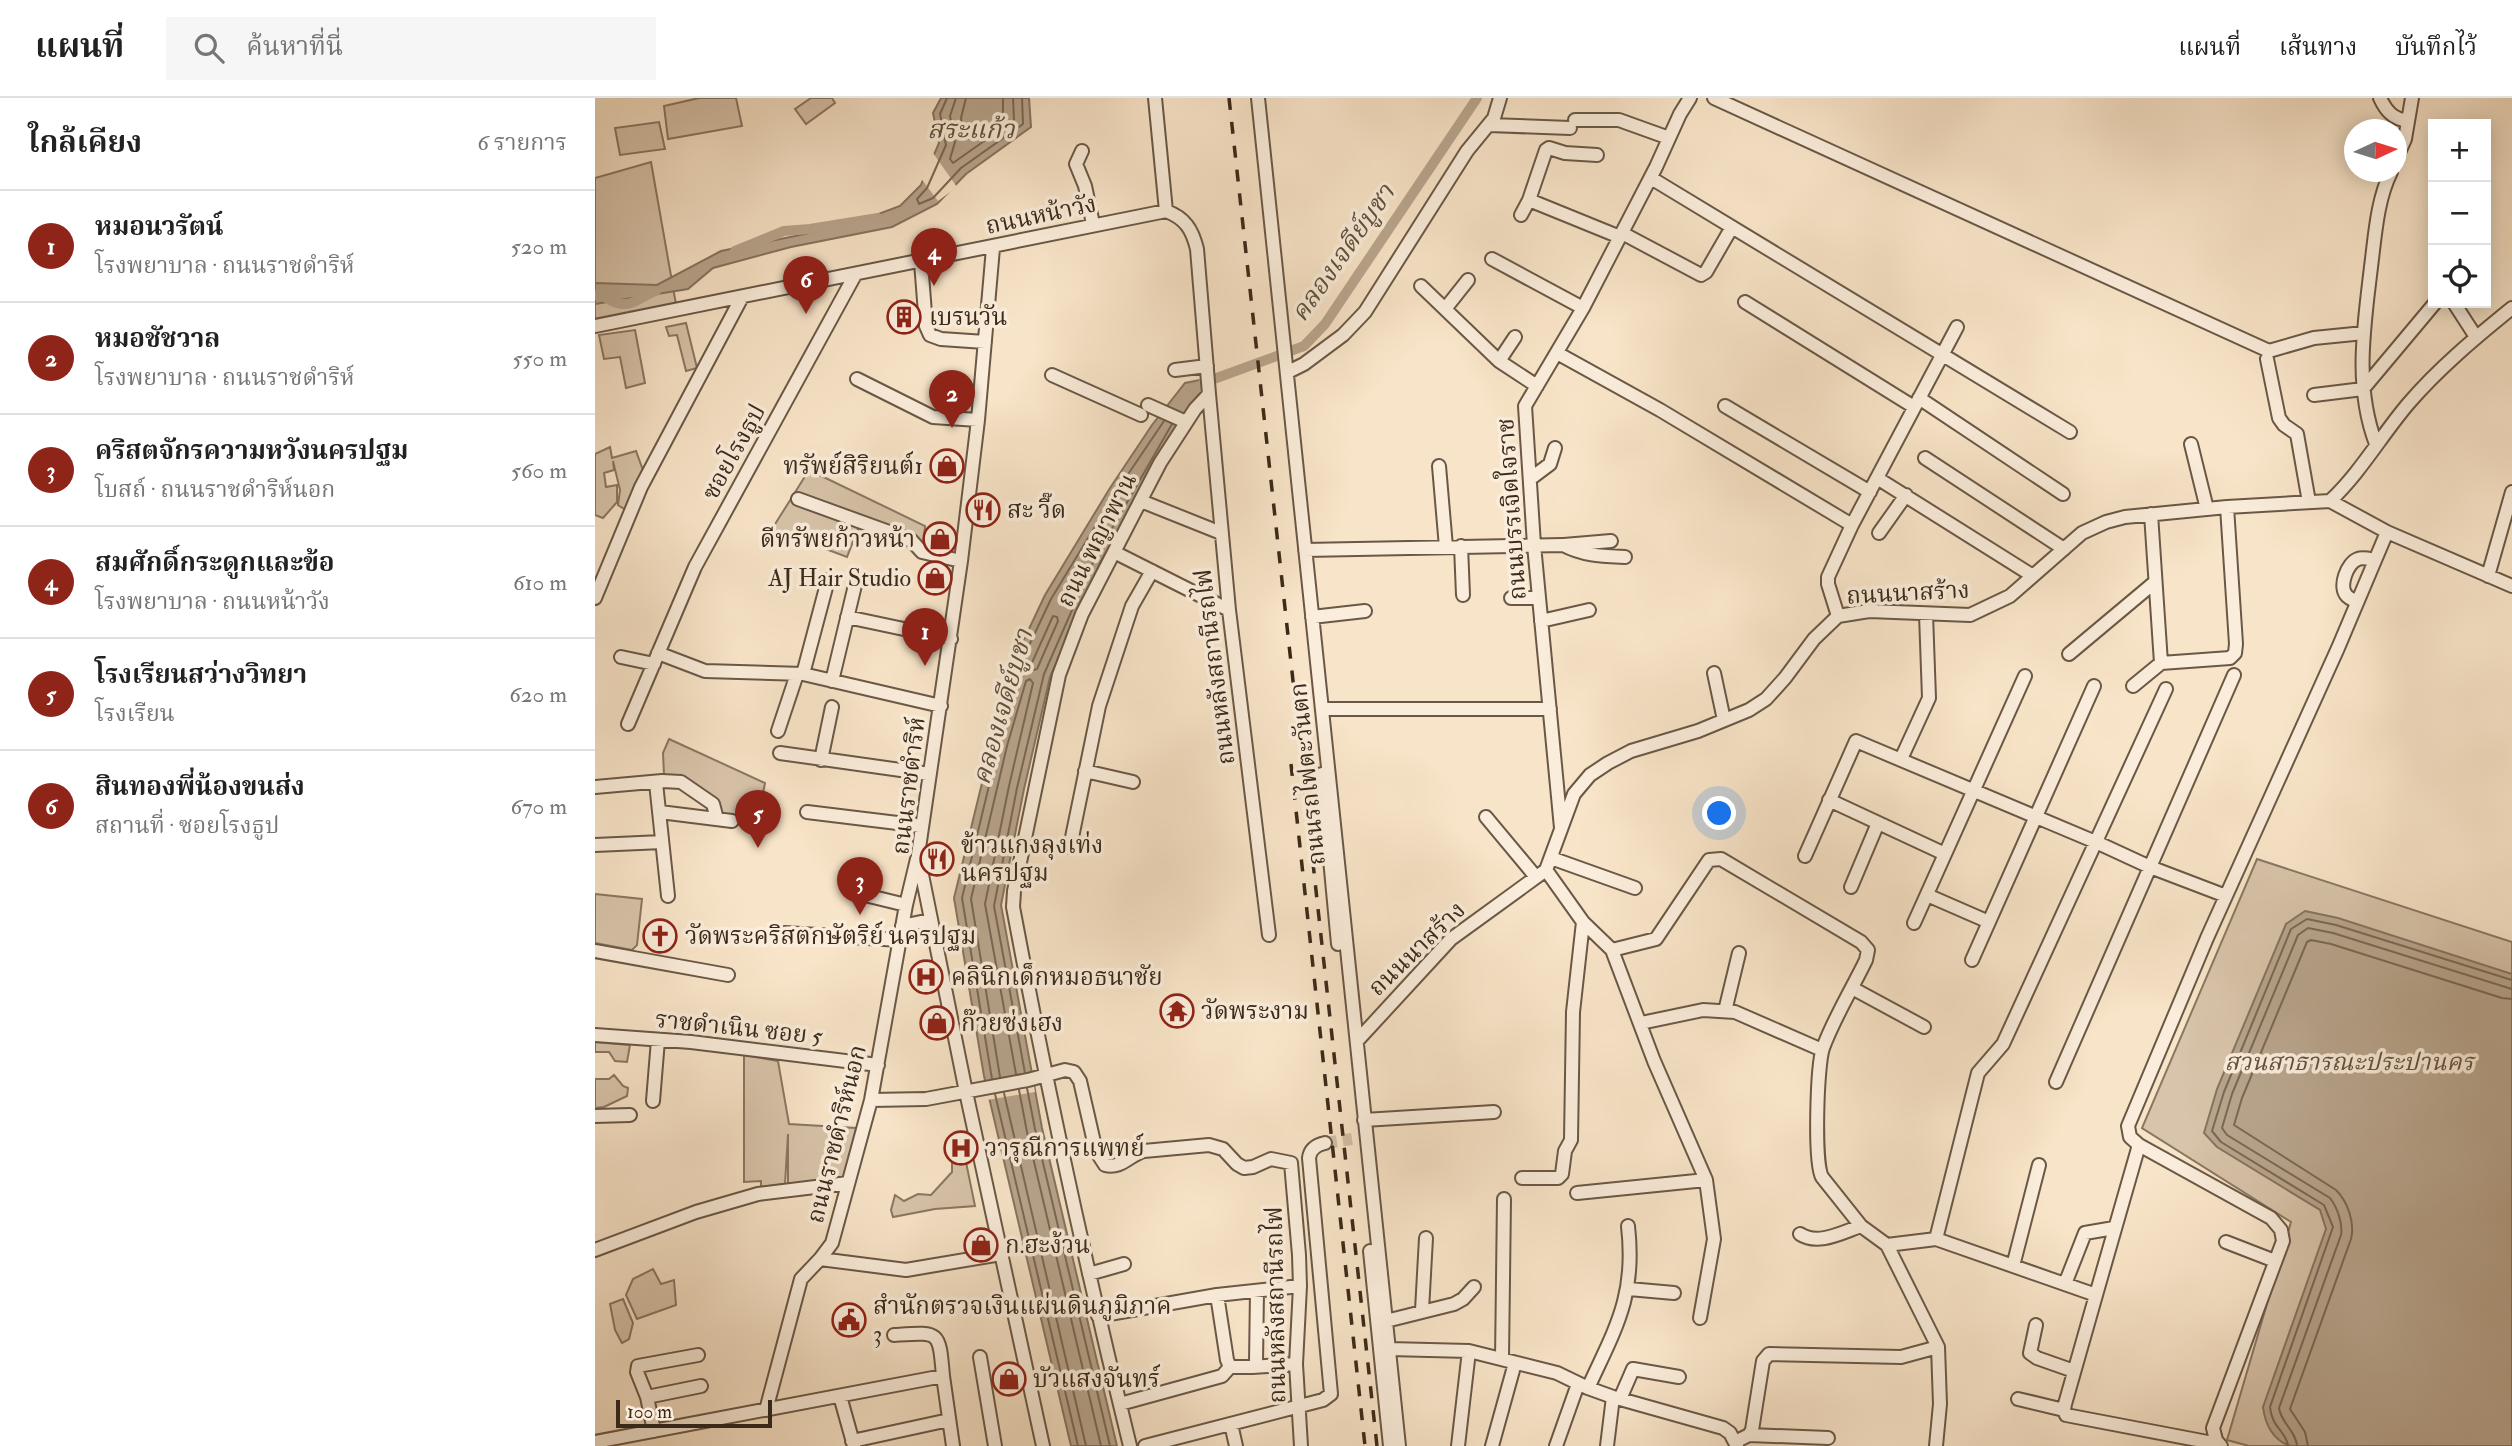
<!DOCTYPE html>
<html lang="th">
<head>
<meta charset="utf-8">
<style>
	body { margin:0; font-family:"IM FELL Double Pica","Noto Serif Thai",serif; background:#f6f6f6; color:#222 }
	.controls { position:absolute; right:21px; top:21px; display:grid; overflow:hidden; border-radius:0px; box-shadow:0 4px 18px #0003 }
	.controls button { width:63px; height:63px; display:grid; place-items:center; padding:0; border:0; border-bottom:2px solid #e0e0e0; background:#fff; color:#222; font:35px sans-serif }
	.compass { position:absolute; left:1749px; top:21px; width:63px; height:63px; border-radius:50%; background:#fff; box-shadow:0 4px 18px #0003; rotate:86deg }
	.scale { position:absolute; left:21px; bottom:18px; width:156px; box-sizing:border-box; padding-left:7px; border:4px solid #3b2a1a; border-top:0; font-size:19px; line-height:24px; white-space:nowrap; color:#3b2a1a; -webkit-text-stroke:5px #faeddb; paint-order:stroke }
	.you { position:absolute; left:1125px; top:716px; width:24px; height:24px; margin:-18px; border:5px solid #fff; border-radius:50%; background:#1a73e8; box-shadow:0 0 0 10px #1a73e833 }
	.badge { display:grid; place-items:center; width:46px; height:46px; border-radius:50%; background:#8f2418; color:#fff; font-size:23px; font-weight:700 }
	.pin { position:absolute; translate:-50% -58px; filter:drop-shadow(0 2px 4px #0008) }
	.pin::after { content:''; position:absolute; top:37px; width:24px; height:21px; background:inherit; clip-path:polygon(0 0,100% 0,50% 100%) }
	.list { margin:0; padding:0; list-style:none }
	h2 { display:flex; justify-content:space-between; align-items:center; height:91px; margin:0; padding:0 28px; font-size:30px }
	h2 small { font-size:23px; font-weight:400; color:#767676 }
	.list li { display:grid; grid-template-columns:46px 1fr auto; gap:21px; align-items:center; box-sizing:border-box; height:112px; padding:0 28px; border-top:2px solid #e0e0e0 }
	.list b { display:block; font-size:26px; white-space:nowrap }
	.list p { margin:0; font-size:23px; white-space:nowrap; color:#767676 }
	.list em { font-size:23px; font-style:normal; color:#767676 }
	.icon { flex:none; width:38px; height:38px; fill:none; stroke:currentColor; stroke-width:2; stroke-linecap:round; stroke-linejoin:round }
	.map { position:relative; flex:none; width:1917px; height:1348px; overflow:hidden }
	header { display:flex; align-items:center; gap:42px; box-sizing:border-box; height:98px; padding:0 35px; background:#fff; border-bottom:2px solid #e0e0e0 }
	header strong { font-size:33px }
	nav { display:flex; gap:38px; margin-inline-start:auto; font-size:24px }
	.search { width:490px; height:63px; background:#f6f6f6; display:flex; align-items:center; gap:18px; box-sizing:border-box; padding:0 24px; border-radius:0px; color:#767676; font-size:26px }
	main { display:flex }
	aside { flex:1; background:#fff }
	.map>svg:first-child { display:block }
	.green { fill:#d8c4aa; stroke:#8a7762; stroke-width:2 }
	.water { fill:#b8a58d; stroke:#86745f; stroke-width:2 }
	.pier { fill:#f8e4c8 }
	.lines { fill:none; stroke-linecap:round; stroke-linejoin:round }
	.shore { stroke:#7a6854; stroke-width:2 }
	.canal { stroke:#b8a58d; stroke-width:10 }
	.street-tunnel { stroke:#d2bfa5; stroke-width:12; stroke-dasharray:12 6; stroke-linecap:butt }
	.street-casing { stroke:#6a5846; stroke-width:16 }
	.street { stroke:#faeddb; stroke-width:12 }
	.rail { stroke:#3b2a1a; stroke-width:3.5; stroke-dasharray:12 12; stroke-linecap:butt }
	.labels { text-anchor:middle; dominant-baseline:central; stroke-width:7; stroke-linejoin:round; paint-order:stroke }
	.street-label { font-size:24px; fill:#3b2a1a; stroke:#faeddb }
	.poi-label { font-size:24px; fill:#3b2a1a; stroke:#faeddb; text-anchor:start }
	.park-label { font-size:24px; font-style:italic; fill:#62503e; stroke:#faeddb }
	.water-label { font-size:26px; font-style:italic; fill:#604f3c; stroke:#faeddb }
</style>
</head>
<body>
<header>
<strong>แผนที่</strong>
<div class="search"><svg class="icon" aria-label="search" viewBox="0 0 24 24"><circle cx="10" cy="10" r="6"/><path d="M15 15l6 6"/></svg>ค้นหาที่นี่</div>
<nav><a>แผนที่</a><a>เส้นทาง</a><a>บันทึกไว้</a></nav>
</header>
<main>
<aside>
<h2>ใกล้เคียง<small>6 รายการ</small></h2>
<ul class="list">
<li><span class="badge">1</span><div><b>หมอนวรัตน์</b><p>โรงพยาบาล · ถนนราชดำริห์</p></div><em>520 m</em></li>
<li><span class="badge">2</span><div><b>หมอชัชวาล</b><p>โรงพยาบาล · ถนนราชดำริห์</p></div><em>550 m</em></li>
<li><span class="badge">3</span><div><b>คริสตจักรความหวังนครปฐม</b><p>โบสถ์ · ถนนราชดำริห์นอก</p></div><em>560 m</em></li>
<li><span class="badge">4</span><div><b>สมศักดิ์กระดูกและข้อ</b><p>โรงพยาบาล · ถนนหน้าวัง</p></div><em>610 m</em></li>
<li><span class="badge">5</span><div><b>โรงเรียนสว่างวิทยา</b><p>โรงเรียน</p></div><em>620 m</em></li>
<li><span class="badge">6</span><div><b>สินทองพี่น้องขนส่ง</b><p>สถานที่ · ซอยโรงธูป</p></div><em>670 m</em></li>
</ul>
</aside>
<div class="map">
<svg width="1917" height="1348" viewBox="0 0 1917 1348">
	<rect width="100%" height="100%" fill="#f8e4c8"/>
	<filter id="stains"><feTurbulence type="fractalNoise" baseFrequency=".00286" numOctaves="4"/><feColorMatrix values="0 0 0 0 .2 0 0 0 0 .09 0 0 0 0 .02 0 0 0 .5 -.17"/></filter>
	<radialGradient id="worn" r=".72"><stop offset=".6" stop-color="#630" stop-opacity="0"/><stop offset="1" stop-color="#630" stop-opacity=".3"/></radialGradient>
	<!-- green -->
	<path class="green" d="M104 0H141L147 28 73 41 69 8Z
		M216 0H237L240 5 211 26 200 11Z
		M64 24 70 51 25 57 20 30Z
		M56 64 82 212 0 229V80Z
		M91 225 102 270 91 273 82 237 74 238 71 229Z
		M40 232 50 285 31 290 25 259 9 261 4 237Z
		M15 349 17 360 41 353 49 375 32 413 23 407 25 392 18 363 19 372 9 375 11 389 22 387V404L8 420 0 417V356Z
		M214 372 330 428 328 451 267 421 252 459 177 431Z
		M74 641 170 685 162 725 126 718 69 677 68 655Z
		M1662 761 1917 844V1348H1654L1632 1342 1696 1124 1547 1030Z
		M0 796 47 801 42 847 37 852 0 845Z
		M0 944 35 947 32 964 20 963 14 954H0Z
		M149 957 183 963 194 1026 261 1030 249 1081 193 1086V1036L190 1086 166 1089V1083L149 1084Z
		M19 977 28 988 33 990 32 998 9 1009 0 1010V981H14Z
		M365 1060 371 1064 380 1108 340 1111 298 1119 296 1112 300 1097 309 1103 323 1096 336 1097 357 1074V1061Z
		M58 1171 66 1186 79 1182 81 1207 42 1221 31 1197 38 1181Z
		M28 1201 38 1225 34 1241 27 1245 20 1232 15 1206Z"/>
	<!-- water -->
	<path class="water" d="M346 0H434L436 29 371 76 342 106 297 129 196 149 118 170 93 191 0 206V185L62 187 126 153 254 127 305 108 326 87 344 45 338 15Z
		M610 281V293L577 338 505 465 455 579 429 691 406 807 447 1030 522 1348H476L389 978 359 800 397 644 423 554 450 497 515 390 557 327 590 285Z
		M1710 813 1743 820 1917 876V1348H1696C1678 1343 1670 1326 1668 1309L1731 1131 1725 1112 1622 1049 1609 1035 1622 991 1691 826Z"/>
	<!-- pier -->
	<path class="pier" d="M338 55 362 89 343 103 325 79Z
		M437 977 440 994 392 1002 389 985Z"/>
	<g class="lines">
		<!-- shore -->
		<path class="shore" d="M352 0 345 16 351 47 332 90 322 101 324 106 338 100 366 70 428 26 427 0
			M361 0 355 18 360 44 355 61 358 65 419 22 418 0
			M371 0 366 20 369 38 373 41 408 16V0
			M458 518 462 519 463 523 442 571 438 572 435 569Z
			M430 975 399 808 422 690 449 576 499 462 577 326
			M405 979 376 801 412 648 431 583 435 581 438 585 414 688 390 806 421 976
			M397 981 367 800 404 646 430 556 456 501 521 394 569 323
			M432 990 440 1031 515 1348
			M424 992 432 1034 506 1348
			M409 995 491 1348
			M400 996 483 1348
			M1693 1348C1691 1332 1677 1331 1675 1309L1738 1129 1729 1107 1626 1044 1617 1033 1629 994 1696 831 1712 821 1741 827 1917 882
			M1702 1348C1701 1333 1686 1325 1684 1310L1746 1137C1748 1125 1742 1109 1735 1100L1632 1037 1627 1030 1637 996 1703 837 1713 830 1738 835 1917 891
			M1713 1348 1710 1334 1695 1311 1756 1141C1760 1125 1753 1104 1741 1092L1639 1027 1647 1000 1712 844 1716 842 1736 846 1907 900 1917 901"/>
		<!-- canal -->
		<path class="canal" d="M140 153 189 133 215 131 283 120
			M0 197C10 196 13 203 22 205 37 210 48 197 61 193
			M608 285 709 248 730 226 882 0"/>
		<!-- street-tunnel -->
		<path class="street-tunnel" d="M730 1045 757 1041"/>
		<defs>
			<path id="street" d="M560 0 571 113
				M663 0 804 1348
				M1119 0 1674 253 1719 240 1769 235
				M1785 0C1791 13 1798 21 1813 23
				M980 22H1024L1074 40
				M894 27 975 30
				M487 53 481 66 490 88 498 126
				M1002 57 970 55 954 50 951 52 934 102 1025 139
				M1801 61 1810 41 1817 0
				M1056 80 1475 334
				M926 117 934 102
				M1027 135 1106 177 1111 174 1137 129
				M398 150 383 322 366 463 323 757 371 994 448 1348
				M897 161 988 210
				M326 164 331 228 335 237 346 241 390 244
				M826 188 904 263 942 288
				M1150 204 1319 309
				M1859 205 1881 239
				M850 211 873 182
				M0 228 571 113C590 120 597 131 602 151L614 296 600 311 565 365 487 516 464 577 419 793 418 809C452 990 491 1170 535 1348
				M962 255 1065 312 1257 427
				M1672 261 1684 320 1689 327 1702 336 1714 404
				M904 263 920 239
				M580 272 612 268
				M693 274 709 266 748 237 770 214 872 53 899 20 905 0
				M457 277 546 317
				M262 281 338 319 383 322
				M614 296 634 512 674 837
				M1719 297 1768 291 1840 205
				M1324 300 1468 396
				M553 307 591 324
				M1130 308 1275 394
				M1596 346 1612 411
				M1781 346C1759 288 1769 229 1776 169 1780 138 1782 102 1796 74
				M1330 360 1469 451
				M844 368 851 449
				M1282 380 1438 478
				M935 381 955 366 960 350
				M203 401 316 442 327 454 366 463
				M546 403 626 435
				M1735 403C1765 375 1786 338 1813 306 1844 270 1880 240 1917 210
				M1556 416 1566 565 1635 560 1640 555 1641 546 1632 409
				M1284 435 1311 397
				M969 447 1016 443
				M866 448 868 497
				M710 452 968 447C989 458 1008 458 1030 459
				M519 454 634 512
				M1893 478 1917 394
				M0 500 46 389 147 199
				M916 500H944
				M1762 504C1759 502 1755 501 1752 498 1743 489 1752 465 1763 461 1768 459 1775 461 1780 462
				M1243 518 1233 486V479L1257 427 1362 229
				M252 519 356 541
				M717 519 770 513
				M946 523 994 512
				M63 555 110 573 208 576 346 608
				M1474 556 1560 484
				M26 559 59 566
				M1119 575 1129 622
				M208 576 233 482
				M237 583 261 483
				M1538 588 1566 565
				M727 611H955
				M33 626 100 469 260 177
				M183 633 202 576
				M185 655 334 676
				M1306 661 1334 600 1331 516
				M226 662 237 609
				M490 673 538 684
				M727 676 743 846
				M61 685 73 798
				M0 689 67 683 86 684 118 706 122 721
				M1234 702 1350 756
				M65 714 137 723
				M212 714 327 728
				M891 719 941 779
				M966 730 939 447 930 308 988 210 1061 69 1085 16 1095 0
				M0 747 67 744
				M475 749 504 608 537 508 557 473
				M1210 758 1261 643 1503 745 1555 769 1631 798
				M956 760 1040 790
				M951 772 988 824 1017 852 1059 963 1111 1082 1119 1141 1105 1220
				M1256 789 1283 725
				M270 797 311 807
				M1332 797 1394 824
				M1319 825 1430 578
				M307 828 335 822
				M190 835 305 842
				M1017 852 1061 841 1114 762 1126 761 1266 844 1273 852 1271 862C1257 891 1239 920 1228 950 1222 967 1219 1064 1227 1079L1266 1128 1292 1147 1343 1249 1345 1306 1341 1348
				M0 853 133 877
				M1377 862 1499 588
				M1257 890 1329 929
				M1130 913 1144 855
				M1046 925 1108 912 1140 914 1227 952
				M0 937 96 944 283 967
				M762 943 856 841 951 772 979 696 995 677 1013 665 1036 653 1103 633 1154 612 1171 601 1190 580 1219 541 1243 518 1274 513 1375 517 1415 498 1487 435 1511 424 1530 419 1632 409 1735 403 1792 434 1917 488
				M1461 984 1639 577
				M276 1002 331 1001 433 982 470 972 479 974 485 983 501 1053 510 1067C527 1071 534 1057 549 1053L614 1047 628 1051 642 1066 649 1070 658 1069 676 1061 696 1065 704 1157 705 1188 701 1266 706 1348
				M58 1003 63 942
				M0 1018 35 1017
				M769 1022 899 1014
				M1544 1047 1501 1197 1341 1141 1383 975 1408 946 1571 591
				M927 1080H963L967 1076 970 1053 976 1042 978 914 988 824
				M982 1095 1111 1082
				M1205 1136C1223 1148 1248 1134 1266 1128
				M1631 1144 1680 1163
				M1292 1147 1341 1141
				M0 1152 101 1114 163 1096 253 1085
				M775 1153 795 1348
				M225 1161 311 1172 406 1156
				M1418 1168 1444 1067
				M494 1176 529 1166
				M1470 1186 1490 1135 1519 1130
				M1034 1191 1079 1195
				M622 1197 632 1262 635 1269H657L661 1265 662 1193
				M1501 1197 1470 1306 1469 1312 1471 1317 1623 1346
				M827 1212 831 1140
				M503 1218 622 1197 705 1188
				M791 1223 859 1206 868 1201 879 1189
				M1441 1227 1435 1255 1442 1260 1479 1273
				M299 1237C345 1234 344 1232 348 1278
				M794 1251 874 1253 962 1275 993 1290 1018 1299 1128 1330 1135 1335 1142 1348
				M385 1259 400 1348
				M907 1261 909 1101
				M657 1269 701 1266
				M993 1290C1021 1229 1041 1198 1033 1128
				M245 1298 259 1348
				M52 1299 106 1288
				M1025 1301 1038 1271 1084 1279
				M1423 1301 1469 1312
				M525 1306 627 1278 635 1269
				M171 1312 206 1181 225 1161 237 1145 276 1002 311 807 322 761
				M636 1326 641 1348
				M59 1333 52 1299 42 1274 43 1268 103 1257
				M1154 1337 1233 1340
				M257 1343 354 1322
				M0 1344 348 1278 358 1348
				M1140 1344 1154 1337 1157 1332 1168 1263 1174 1256 1306 1259 1343 1249
				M550 1348 728 1302 736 1296 714 1060C715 1051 721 1047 730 1045
				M863 1348 874 1253
				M897 1348 920 1265
				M961 1348 983 1286
				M1012 1348 1018 1299
				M1626 1348 1621 1342 1618 1330 1688 1143 1686 1132 1676 1120 1544 1047 1535 1039 1533 1028 1612 840 1743 550 1792 434"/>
		</defs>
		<!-- street casing -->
		<use href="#street" class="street-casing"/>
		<!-- street -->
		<use href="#street" class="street"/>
		<!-- rail -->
		<path class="rail" d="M634 0 782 1348
			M696 666 770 1348"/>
	</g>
	<!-- icons -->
	<defs>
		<symbol id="building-ring" viewBox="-11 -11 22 22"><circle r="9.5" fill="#faeddb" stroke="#8f2418" stroke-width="1.5"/><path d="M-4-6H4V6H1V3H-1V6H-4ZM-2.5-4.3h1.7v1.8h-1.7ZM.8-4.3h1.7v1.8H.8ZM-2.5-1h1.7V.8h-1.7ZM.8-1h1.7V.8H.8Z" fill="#8f2418"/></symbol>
		<symbol id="shop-ring" viewBox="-11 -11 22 22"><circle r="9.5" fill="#faeddb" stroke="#8f2418" stroke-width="1.5"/><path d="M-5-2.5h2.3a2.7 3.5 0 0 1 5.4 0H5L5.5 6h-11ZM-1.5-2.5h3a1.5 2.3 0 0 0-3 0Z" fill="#8f2418"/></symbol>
		<symbol id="restaurant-ring" viewBox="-11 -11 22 22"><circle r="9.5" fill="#faeddb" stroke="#8f2418" stroke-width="1.5"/><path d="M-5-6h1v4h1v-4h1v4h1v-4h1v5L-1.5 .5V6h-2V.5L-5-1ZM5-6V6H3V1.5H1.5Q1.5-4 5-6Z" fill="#8f2418"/></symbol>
		<symbol id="church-ring" viewBox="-11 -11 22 22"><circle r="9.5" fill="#faeddb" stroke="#8f2418" stroke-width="1.5"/><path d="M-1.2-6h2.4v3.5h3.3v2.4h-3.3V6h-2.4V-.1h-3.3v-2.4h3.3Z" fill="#8f2418"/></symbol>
		<symbol id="hospital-ring" viewBox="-11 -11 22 22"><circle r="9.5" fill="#faeddb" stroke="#8f2418" stroke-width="1.5"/><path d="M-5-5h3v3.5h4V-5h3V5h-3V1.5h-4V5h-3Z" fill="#8f2418"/></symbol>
		<symbol id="temple-ring" viewBox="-11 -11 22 22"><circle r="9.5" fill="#faeddb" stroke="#8f2418" stroke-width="1.5"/><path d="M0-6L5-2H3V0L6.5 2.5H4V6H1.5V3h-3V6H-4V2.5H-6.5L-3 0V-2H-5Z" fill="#8f2418"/></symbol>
		<symbol id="civic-ring" viewBox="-11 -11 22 22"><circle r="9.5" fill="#faeddb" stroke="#8f2418" stroke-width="1.5"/><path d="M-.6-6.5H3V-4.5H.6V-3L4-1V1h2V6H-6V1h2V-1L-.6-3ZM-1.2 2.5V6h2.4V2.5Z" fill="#8f2418"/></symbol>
	</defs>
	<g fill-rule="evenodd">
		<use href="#building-ring" x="290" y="200" width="38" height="38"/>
		<use href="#shop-ring" x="333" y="349" width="38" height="38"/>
		<use href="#restaurant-ring" x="369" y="393" width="38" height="38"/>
		<use href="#shop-ring" x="326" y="422" width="38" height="38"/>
		<use href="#shop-ring" x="321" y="461" width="38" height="38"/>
		<use href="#restaurant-ring" x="323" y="742" width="38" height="38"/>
		<use href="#church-ring" x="46" y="819" width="38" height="38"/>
		<use href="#hospital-ring" x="312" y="860" width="38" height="38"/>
		<use href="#temple-ring" x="563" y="894" width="38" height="38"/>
		<use href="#shop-ring" x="323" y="906" width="38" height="38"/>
		<use href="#hospital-ring" x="347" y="1031" width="38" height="38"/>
		<use href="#shop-ring" x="367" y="1128" width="38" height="38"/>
		<use href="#civic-ring" x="235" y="1203" width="38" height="38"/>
		<use href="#shop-ring" x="395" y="1262" width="38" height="38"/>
	</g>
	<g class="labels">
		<!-- street labels -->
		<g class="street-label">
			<text transform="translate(446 117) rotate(-12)">ถนนหน้าวัง</text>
			<text transform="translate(139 354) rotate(-61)">ซอยโรงธูป</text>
			<text transform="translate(917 411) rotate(-94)">ถนนบรรเจิดใจราช</text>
			<text transform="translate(502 442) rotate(-63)">ถนน พญาพาน</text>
			<text transform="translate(1313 495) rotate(-3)">ถนนนาสร้าง</text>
			<text transform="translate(620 569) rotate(-97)">ถนนหลังสถานีรถไฟ</text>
			<text transform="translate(713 676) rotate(-96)">ถนนรถไฟตะวันตก</text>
			<text transform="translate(314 688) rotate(-83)">ถนนราชดำริห์</text>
			<text transform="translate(822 851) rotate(-44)">ถนนนาสร้าง</text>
			<text transform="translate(144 930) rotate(6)">ราชดำเนิน ซอย 5</text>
			<text transform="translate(242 1036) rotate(-76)">ถนนราชดำริห์นอก</text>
			<text transform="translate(681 1207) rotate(-91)">ถนนหลังสถานีรถไฟ</text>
		</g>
		<!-- poi labels -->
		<g class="poi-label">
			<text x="334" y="219">เบรนวัน</text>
			<text x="328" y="368" text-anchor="end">ทรัพย์สิริยนต์1</text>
			<text x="412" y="412">สะ วี๊ด</text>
			<text x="320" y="441" text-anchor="end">ดีทรัพยก้าวหน้า</text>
			<text x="316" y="480" text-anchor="end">AJ Hair Studio</text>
			<text x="366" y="747">ข้าวแกงลุงเท่ง<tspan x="366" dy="28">นครปฐม</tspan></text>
			<text x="90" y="838">วัดพระคริสตกษัตริย์ นครปฐม</text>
			<text x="356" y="879">คลินิกเด็กหมอธนาชัย</text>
			<text x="606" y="913">วัดพระงาม</text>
			<text x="366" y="925">ก๊วยซ่งเฮง</text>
			<text x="390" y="1050">วารุณีการแพทย์</text>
			<text x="410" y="1147">ก.ฮะง้วน</text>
			<text x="278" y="1208">สำนักตรวจเงินแผ่นดินภูมิภาค<tspan x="278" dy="28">3</tspan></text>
			<text x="438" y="1281">บัวแสงจันทร์</text>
		</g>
		<!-- park labels -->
		<g class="park-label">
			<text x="1754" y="964">สวนสาธารณะประปานคร</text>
		</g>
		<!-- water labels -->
		<g class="water-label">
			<text x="376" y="32">สระแก้ว</text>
			<text transform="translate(748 155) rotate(-55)">คลองเจดีย์บูชา</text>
			<text transform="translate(408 609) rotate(-74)">คลองเจดีย์บูชา</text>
		</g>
	</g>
	<rect width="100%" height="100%" filter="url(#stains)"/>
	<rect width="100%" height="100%" fill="url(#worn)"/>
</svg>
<div class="controls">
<button>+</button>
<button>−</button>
<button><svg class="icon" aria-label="locate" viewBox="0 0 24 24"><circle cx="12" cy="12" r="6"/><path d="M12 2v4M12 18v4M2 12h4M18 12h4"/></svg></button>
</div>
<svg class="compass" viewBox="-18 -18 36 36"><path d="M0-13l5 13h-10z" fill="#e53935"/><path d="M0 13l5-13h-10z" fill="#767676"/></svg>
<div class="scale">100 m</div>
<div class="you"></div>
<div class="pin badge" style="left:330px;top:568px">1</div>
<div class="pin badge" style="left:357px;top:330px">2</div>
<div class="pin badge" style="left:265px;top:817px">3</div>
<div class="pin badge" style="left:339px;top:188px">4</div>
<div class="pin badge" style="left:163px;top:750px">5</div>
<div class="pin badge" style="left:211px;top:216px">6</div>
</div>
</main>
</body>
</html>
